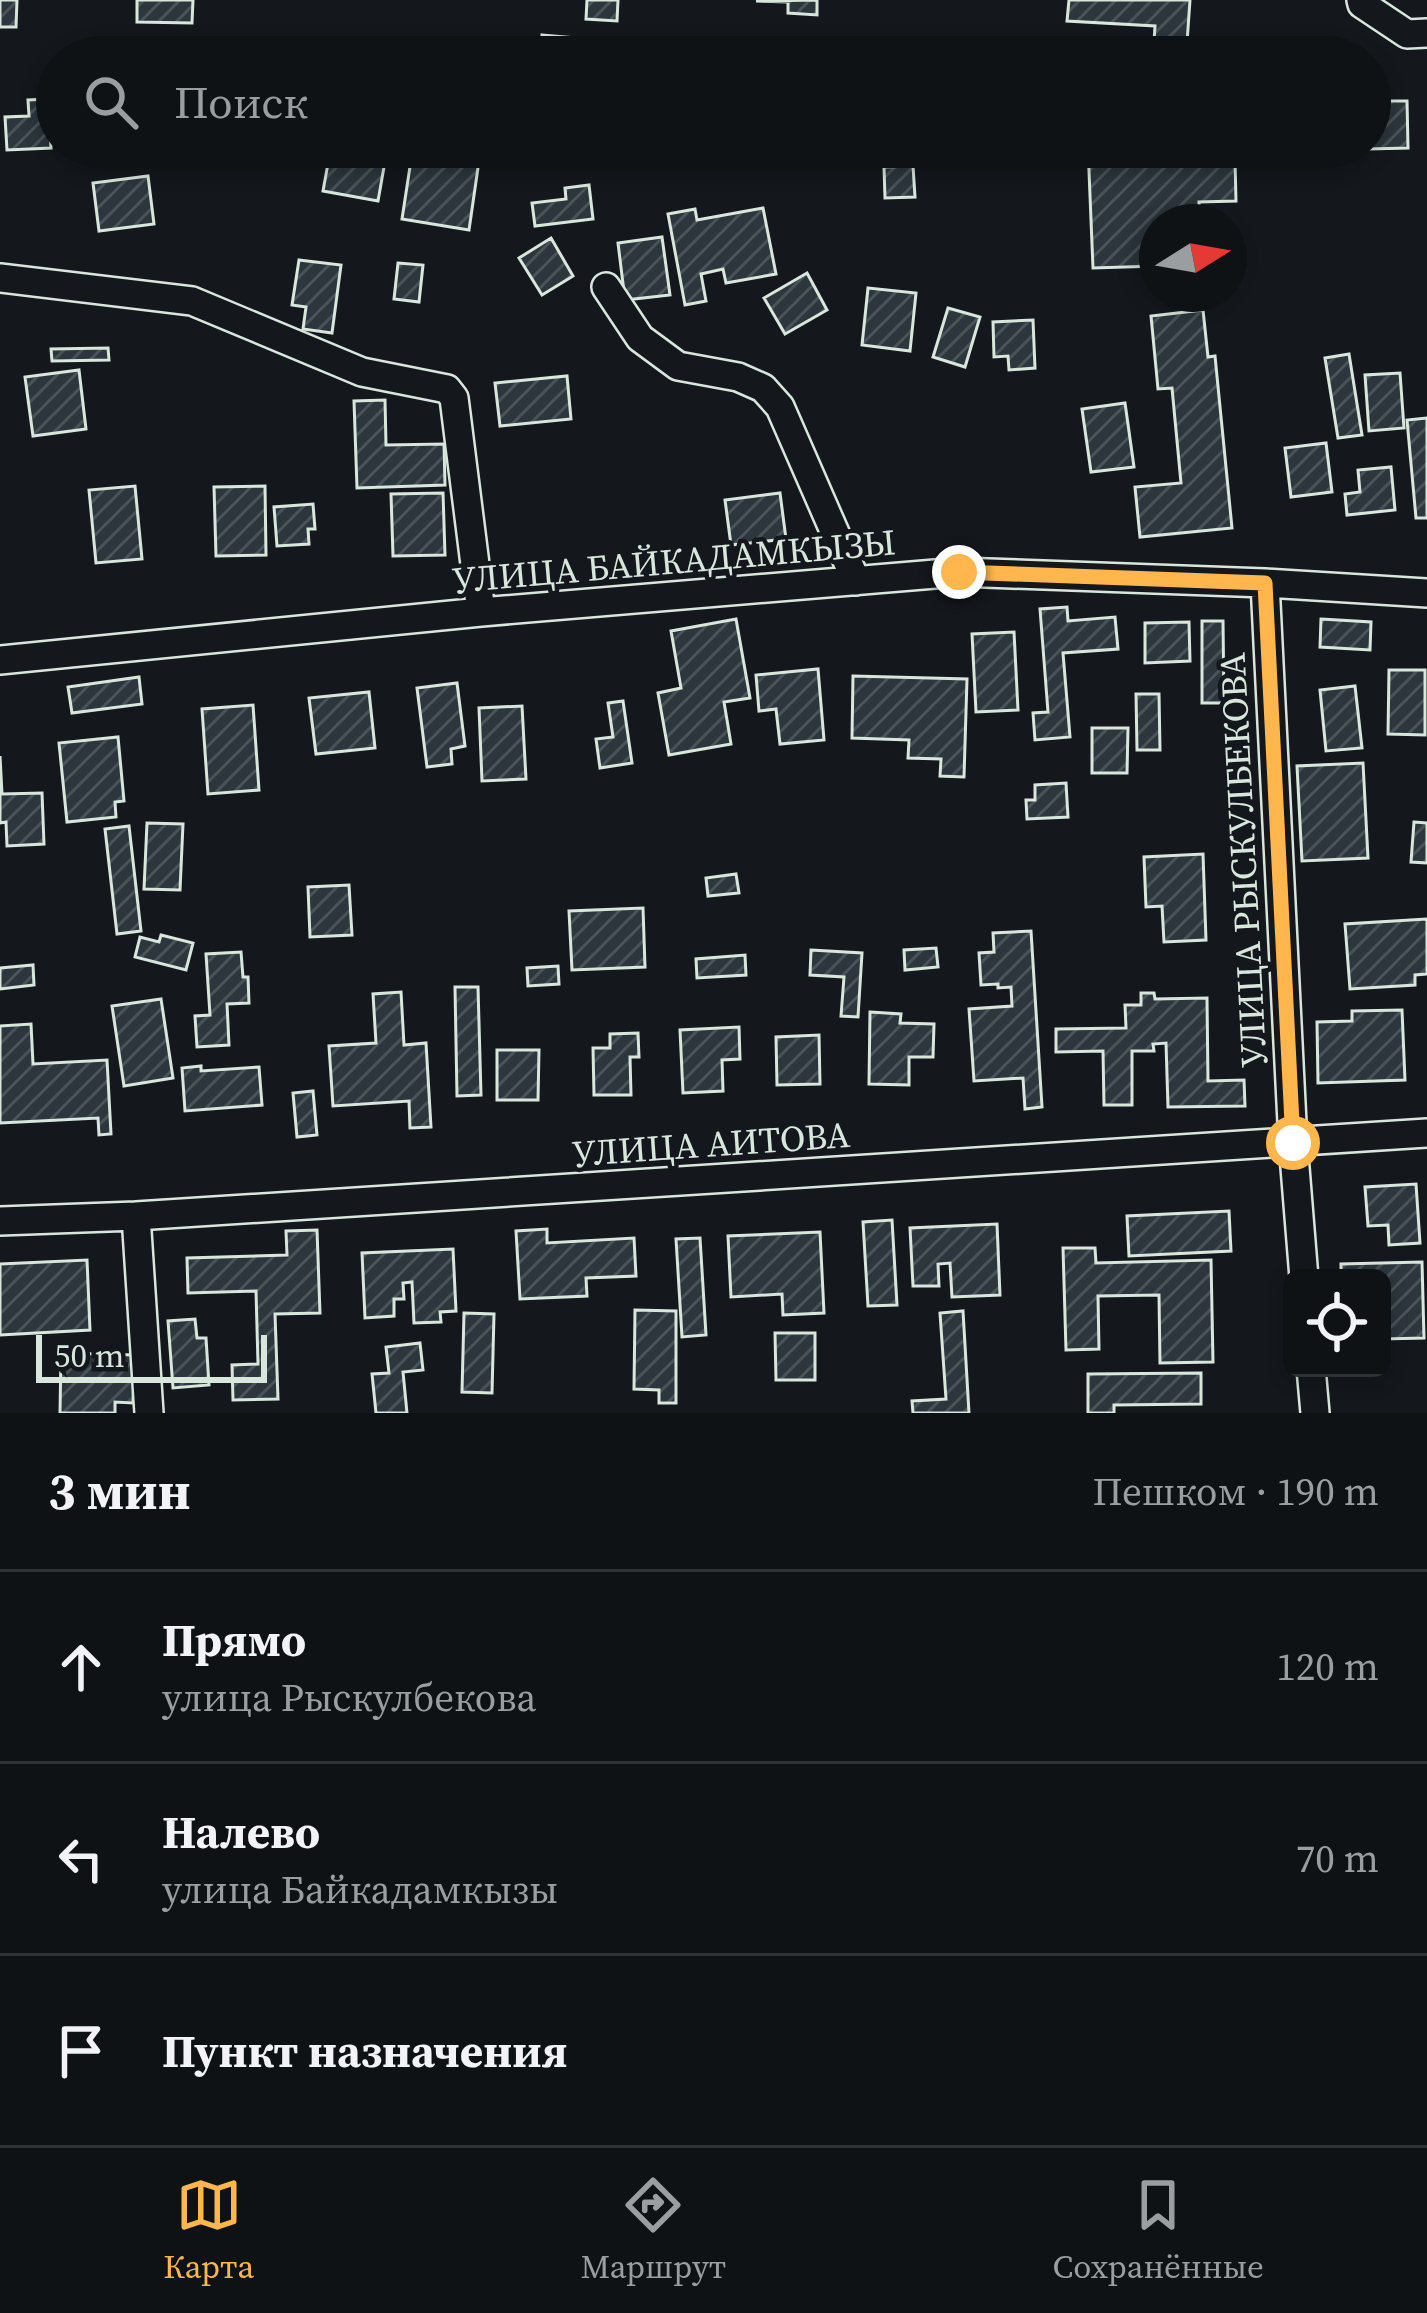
<!DOCTYPE html>
<html lang="ru">
<head>
<meta charset="utf-8">
<style>
	body { margin:0; font-family:"Source Serif 4",serif; background:#1d2022; color:#f1f3f6 }
	.controls { position:absolute; right:36px; bottom:36px; display:grid; overflow:hidden; border-radius:18px; box-shadow:0 6px 18px #0003 }
	.controls button { width:108px; height:108px; display:grid; place-items:center; padding:0; border:0; border-bottom:3px solid #2f3234; background:#0f1215; color:#f1f3f6; font:60px sans-serif }
	.compass { position:absolute; left:1139px; top:204px; width:108px; height:108px; border-radius:50%; background:#0f1215; box-shadow:0 6px 18px #0003; rotate:79deg }
	.scale { position:absolute; left:36px; bottom:30px; width:231px; box-sizing:border-box; padding-left:12px; border:6px solid #d8e6dc; border-top:0; font-size:33px; line-height:42px; white-space:nowrap; color:#d8e6dc; -webkit-text-stroke:9px #14181c; paint-order:stroke }
	.stop { position:absolute; width:36px; height:36px; margin:-27px; border:9px solid #ffb74d; border-radius:50%; background:#fff }
	.stop.end { background:#ffb74d; border-color:#fff; box-shadow:0 3px 12px #0008 }
	.list { margin:0; padding:0; list-style:none }
	h2 { display:flex; justify-content:space-between; align-items:center; height:156px; margin:0; padding:0 48px; font-size:51px }
	h2 small { font-size:39px; font-weight:400; color:#9b9ea0 }
	.list li { display:grid; grid-template-columns:78px 1fr auto; gap:36px; align-items:center; box-sizing:border-box; height:192px; padding:0 48px; border-top:3px solid #2f3234 }
	.list b { display:block; font-size:45px; white-space:nowrap }
	.list p { margin:0; font-size:39px; white-space:nowrap; color:#9b9ea0 }
	.list em { font-size:39px; font-style:normal; color:#9b9ea0 }
	.icon { flex:none; width:66px; height:66px; fill:none; stroke:currentColor; stroke-width:2; stroke-linecap:round; stroke-linejoin:round }
	.map { position:relative; flex:none; width:1427px; height:1413px; overflow:hidden }
	.search { position:absolute; background:#0f1215; box-shadow:0 6px 18px #0003; left:36px; right:36px; top:36px; height:132px; display:flex; align-items:center; gap:30px; box-sizing:border-box; padding:0 42px; border-radius:66px; color:#9b9ea0; font-size:45px }
	.sheet { height:732px; background:#0f1215 }
	nav { display:flex; justify-content:space-around; align-items:center; box-sizing:border-box; height:168px; border-top:3px solid #2f3234; background:#0f1215; font-size:33px; color:#9b9ea0 }
	nav a { display:grid; justify-items:center; gap:6px }
	nav .on { color:#ffb74d }
	.map>svg:first-child { display:block }
	.building { fill:url(#building-hatch); stroke:#d8e6dc; stroke-width:3 }
	.lines { fill:none; stroke-linecap:round; stroke-linejoin:round }
	.minor-casing { stroke:#d8e6dc; stroke-width:32 }
	.minor { stroke:#14181c; stroke-width:27 }
	.route { stroke:#ffb74d; stroke-width:15 }
	.labels { text-anchor:middle; dominant-baseline:central; stroke-width:9; stroke-linejoin:round; paint-order:stroke }
	.street-label { font-size:36px; fill:#d8e6dc; stroke:#14181c }
</style>
</head>
<body>
<div class="map">
<svg width="1427" height="1413" viewBox="0 0 1427 1413">
	<defs>
		<pattern id="building-hatch" width="6" height="6" patternUnits="userSpaceOnUse" patternTransform="scale(3)"><rect width="6" height="6" fill="#2c363c"/><path d="M-1 1l2-2M0 6l6-6M5 7l2-2" fill="none" stroke="#4a5358"/></pattern>
	</defs>
	<rect width="100%" height="100%" fill="#14181c"/>
	<!-- building -->
	<path class="building" d="M0 0H17L16 27H0Z
		M137 0H193L192 23 137 22Z
		M587 0H618L617 21 586 19Z
		M817 0V15L788 13V2L756 1Z
		M1069 0H1190L1186 57H1153L1155 26 1067 21Z
		M542 35 625 42 624 57H541Z
		M687 38 729 43 727 57H685Z
		M1277 43H1318V57H1277Z
		M48 99 51 148 7 150 5 117 29 116 28 100Z
		M1370 101H1407L1408 148 1327 150V147H1370Z
		M91 147H131L132 160 93 165Z
		M247 147H304L301 163 246 152Z
		M331 147 374 154 373 165 384 167 378 201 323 191Z
		M413 147H481L469 230 402 219Z
		M1088 147H1195V161L1235 160 1236 201 1199 202V222H1157V266L1093 268Z
		M913 166 915 197 885 198 884 167Z
		M148 176 154 224 99 231 93 183Z
		M589 185 593 219 535 226 532 203 566 199 565 188Z
		M763 208 776 274 726 283 723 269 701 274 706 301 685 305 668 214 695 209 697 220Z
		M662 237 670 295 625 300 618 243Z
		M551 238 573 276 542 295 519 258Z
		M299 260 341 265 332 333 303 329 306 307 292 305Z
		M398 263 423 265 419 302 394 299Z
		M807 273 827 310 785 334 764 298Z
		M868 288 916 293 910 351 862 345Z
		M948 308 980 317 965 367 933 357Z
		M1203 310 1208 357 1215 356 1232 528 1140 537 1135 487 1181 483 1172 388 1158 389 1151 316Z
		M1033 320 1035 368 1009 370 1008 356 994 357 993 322Z
		M108 348 109 360 52 361 51 349Z
		M1349 354 1362 435 1338 438 1325 358Z
		M79 370 86 429 33 436 25 377Z
		M1400 373 1404 428 1369 431 1365 375Z
		M567 376 571 419 500 426 495 383Z
		M385 400 386 445 444 444 445 485 357 488 354 401Z
		M1125 403 1134 467 1091 472 1082 409Z
		M1427 418V518H1416L1407 420Z
		M1326 443 1332 492 1291 497 1285 448Z
		M1391 467 1395 510 1347 515 1345 494 1360 492 1358 470Z
		M135 486 142 559 96 563 89 490Z
		M265 486 266 555 216 556 214 487Z
		M443 493 445 555 393 556 391 494Z
		M780 493 786 539 731 545 725 500Z
		M313 504 315 529H308L309 544 277 546 274 507Z
		M1067 607 1068 621 1115 617 1118 649 1063 653 1070 737 1035 740 1033 713 1048 712 1040 609Z
		M736 619 750 698 724 702 731 744 669 755 658 693 681 688 671 631Z
		M1321 619 1371 622 1370 650 1320 647Z
		M1202 621H1223L1224 703H1202Z
		M1189 622 1190 661 1145 663V623Z
		M1014 632 1018 710 976 712 972 634Z
		M818 669 824 740 780 744 776 709 759 711 756 675Z
		M1389 670H1425V735L1388 734Z
		M853 676 967 679 964 777 940 776 941 759 908 758 909 740 852 738Z
		M139 677 142 704 72 713 68 687Z
		M457 683 465 746 451 749 452 764 427 767 417 688Z
		M1355 686 1362 748 1326 751 1320 690Z
		M369 692 375 748 316 754 309 698Z
		M1136 694H1159L1160 750H1137Z
		M623 701 632 763 600 768 596 739 613 737 608 703Z
		M253 705 259 790 208 794 202 709Z
		M522 706 526 779 482 781 479 708Z
		M1092 728H1128L1127 773H1092Z
		M118 737 124 801 115 802 116 817 67 822 59 743Z
		M0 756 2 794 42 793 44 844 7 846 6 822 0 823Z
		M1363 763 1368 858 1302 861 1297 766Z
		M1066 783 1068 817 1027 819 1026 800H1035V785Z
		M1414 822 1427 823V863L1411 862Z
		M147 823 183 824 180 890 144 889Z
		M129 826 141 931 117 934 105 829Z
		M1203 854 1206 940 1164 942 1162 906 1146 907 1144 857Z
		M736 874 739 893 708 896 706 878Z
		M349 885 352 935 310 937 308 887Z
		M643 908 645 967 572 970 569 911Z
		M1427 919V974L1415 975V985L1350 989 1345 924Z
		M1031 931 1042 1107 1025 1109 1023 1078 974 1081 969 1009 1012 1006 1011 987 998 988V984L981 985 979 953 994 952 993 933Z
		M161 935 193 943 186 970 135 957 140 937 159 942Z
		M936 948 938 967 905 970 904 950Z
		M811 950 862 953 858 1017 841 1016 844 977 810 975Z
		M241 952 243 977H248L249 1003 227 1004 229 1045 197 1047 195 1016 210 1015 206 954Z
		M745 955 746 975 697 978 696 959Z
		M33 965 34 985 0 989V968Z
		M558 966 559 984 528 986 527 968Z
		M455 987H478L481 1095 457 1096Z
		M401 992 404 1045 426 1043 431 1127 410 1128 409 1101 333 1106 329 1046 376 1043 373 994Z
		M1141 993H1154L1155 999 1207 998 1208 1081 1244 1080 1245 1106 1168 1107 1166 1043 1153 1044 1154 1051H1132V1105H1104L1103 1051 1056 1052V1029L1126 1028 1125 1005H1141Z
		M161 999 173 1078 124 1086 112 1006Z
		M1402 1010 1405 1080 1318 1083 1317 1022 1352 1021V1011Z
		M870 1012 901 1014 900 1023 934 1024 933 1057H909V1085L869 1084Z
		M31 1024 33 1064 107 1060 111 1134 99 1135 98 1118 0 1123V1026Z
		M739 1027 740 1059 722 1060 723 1091 683 1093 680 1030Z
		M638 1033 639 1057H630L631 1095H594L593 1048H610V1034Z
		M819 1035 820 1084 777 1085 776 1037Z
		M497 1050H539L538 1100H497Z
		M201 1066V1071L259 1067 262 1105 185 1111 182 1068Z
		M313 1091 317 1135 297 1137 293 1093Z
		M1416 1184 1420 1243 1389 1245 1388 1225 1368 1226 1365 1187Z
		M1229 1211 1231 1251 1129 1256 1127 1216Z
		M892 1220 897 1305 868 1306 863 1222Z
		M997 1224 1000 1295 952 1297 950 1263 938 1264 939 1286H913L910 1228Z
		M547 1229V1243L634 1238 636 1276 586 1278 587 1296 520 1299 516 1231Z
		M317 1230 320 1313 275 1314 278 1399 233 1400 232 1365 258 1364 256 1291 188 1293 187 1258 287 1255 286 1231Z
		M820 1232 824 1313 783 1315 782 1294 731 1297 728 1236Z
		M700 1238 706 1335 682 1337 676 1239Z
		M1063 1248H1095L1096 1263 1211 1260 1213 1362 1160 1363 1159 1295 1098 1296 1099 1349 1066 1350Z
		M453 1249 456 1311 440 1312 441 1322 414 1323 412 1282 403 1283 404 1299H394V1316L365 1318 362 1253Z
		M87 1260 90 1330 0 1335V1264Z
		M1422 1262 1424 1338 1382 1339V1278H1341V1264Z
		M635 1310 676 1311V1403H659V1390L634 1389Z
		M963 1311 969 1413H913L912 1401 946 1399 940 1313Z
		M464 1313 494 1314 492 1393 462 1392Z
		M195 1319 197 1338H206L209 1385 173 1388 168 1321Z
		M775 1333H815V1380H776Z
		M420 1343 423 1370 403 1372 407 1413H376L372 1374 389 1373 386 1347Z
		M61 1353 135 1355 133 1403 115 1402V1413H60Z
		M1201 1373V1404L1114 1405V1413H1088V1374Z"/>
	<g class="lines">
		<defs>
			<path id="minor" d="M1361 0 1362 4 1407 34 1427 33
				M0 278 192 301 362 372 447 389 454 398 481 612
				M606 287 640 338 678 366 738 377 763 388 780 407 856 581
				M1265 583 1293 1143 1304 1278
				M0 660 481 612 959 572 1265 583 1427 593
				M136 1216 149 1413
				M0 1221 136 1216 1427 1133
				M1311 1368 1315 1413"/>
		</defs>
		<!-- minor casing -->
		<use href="#minor" class="minor-casing"/>
		<!-- minor -->
		<use href="#minor" class="minor"/>
	</g>
	<g class="lines">
		<!-- route -->
		<path class="route" d="M959 572 1265 583 1293 1143"/>
	</g>
	<g class="labels">
		<!-- street labels -->
		<g class="street-label">
			<text transform="translate(674 561) rotate(-5)">УЛИЦА БАЙКАДАМКЫЗЫ</text>
			<text transform="translate(1243 860) rotate(-93)">УЛИЦА РЫСКУЛБЕКОВА</text>
			<text transform="translate(711 1144) rotate(-4)">УЛИЦА АИТОВА</text>
		</g>
	</g>
</svg>
<div class="controls">
<button><svg class="icon" aria-label="locate" viewBox="0 0 24 24"><circle cx="12" cy="12" r="6"/><path d="M12 2v4M12 18v4M2 12h4M18 12h4"/></svg></button>
</div>
<svg class="compass" viewBox="-18 -18 36 36"><path d="M0-13l5 13h-10z" fill="#e53935"/><path d="M0 13l5-13h-10z" fill="#9b9ea0"/></svg>
<div class="scale">50 m</div>
<div class="stop" style="left:1293px;top:1143px"></div>
<div class="stop end" style="left:959px;top:572px"></div>
<div class="search"><svg class="icon" aria-label="search" viewBox="0 0 24 24"><circle cx="10" cy="10" r="6"/><path d="M15 15l6 6"/></svg>Поиск</div>
</div>
<section class="sheet">
<h2>3 мин<small>Пешком · 190 m</small></h2>
<ul class="list">
<li><svg class="icon" aria-label="ahead" viewBox="0 0 24 24"><path d="M12 20V5M6 11l6-6 6 6"/></svg><div><b>Прямо</b><p>улица Рыскулбекова</p></div><em>120 m</em></li>
<li><svg class="icon" aria-label="left" viewBox="0 0 24 24"><path d="M17 20v-9H6M10 6l-5 5 5 5"/></svg><div><b>Налево</b><p>улица Байкадамкызы</p></div><em>70 m</em></li>
<li><svg class="icon" aria-label="arrive" viewBox="0 0 24 24"><path d="M6 21V4h12l-3 4 3 4H6"/></svg><div><b>Пункт назначения</b></div></li>
</ul>
</section>
<nav>
<a class="on"><svg class="icon" aria-label="map" viewBox="0 0 24 24"><path d="M3 6l6-2 6 2 6-2v14l-6 2-6-2-6 2zM9 4v14M15 6v14"/></svg>Карта</a>
<a><svg class="icon" aria-label="directions" viewBox="0 0 24 24"><path d="M12 3l9 9-9 9-9-9zM9 14v-3h6M13 9l2 2-2 2"/></svg>Маршрут</a>
<a><svg class="icon" aria-label="saved" viewBox="0 0 24 24"><path d="M7 4h10v16l-5-4-5 4z"/></svg>Сохранённые</a>
</nav>
</body>
</html>
